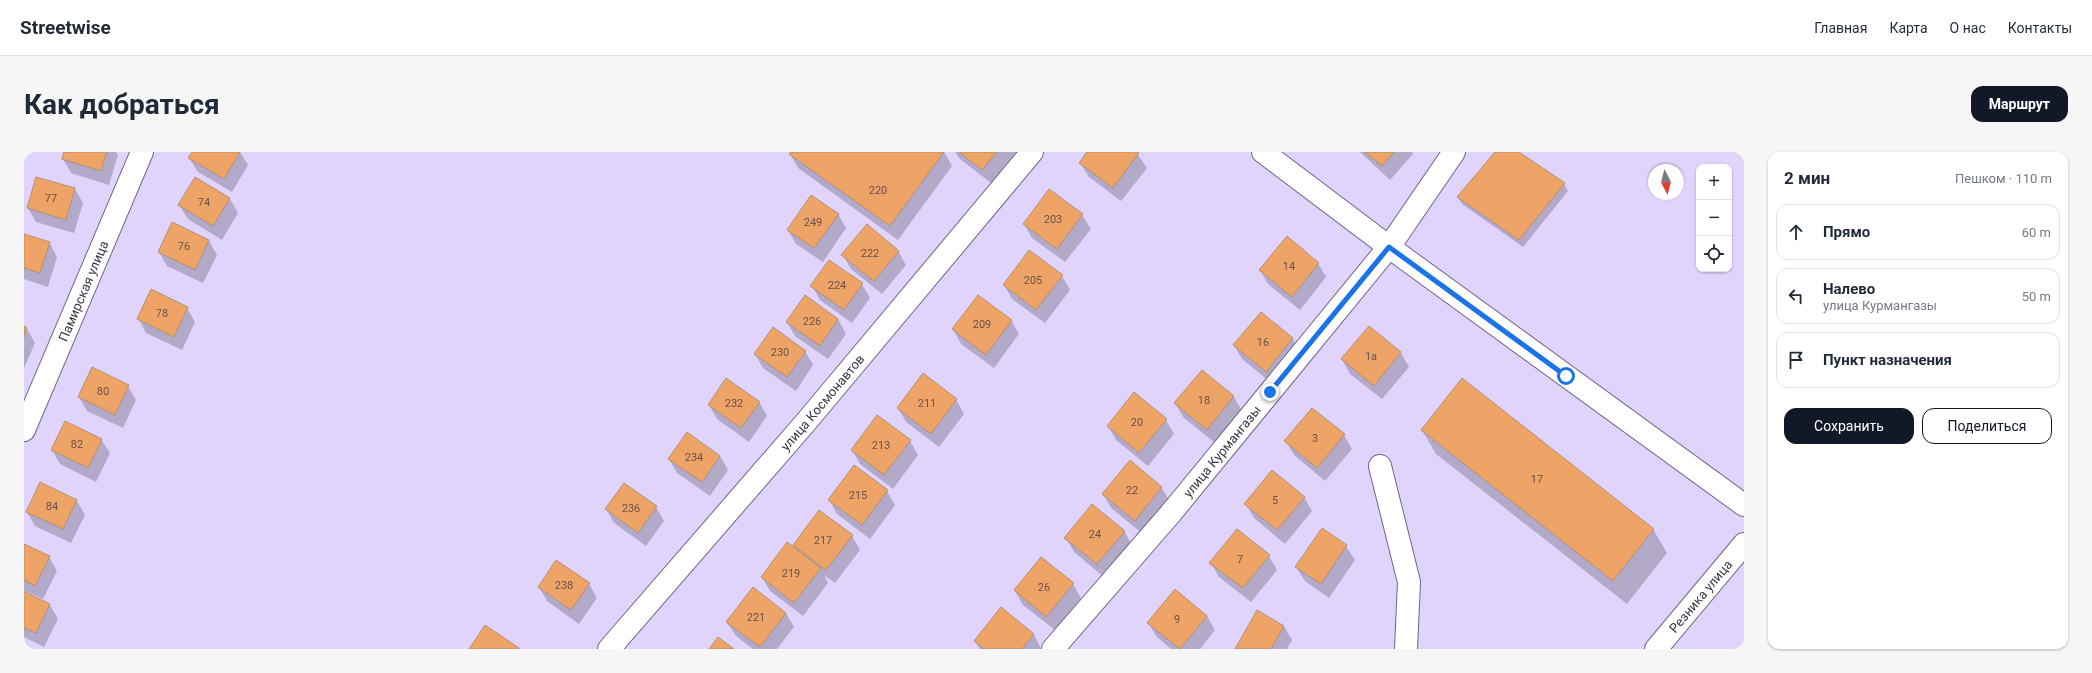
<!DOCTYPE html>
<html lang="ru">
<head>
<meta charset="utf-8">
<style>
	body { margin:0; font-family:Roboto,sans-serif; background:#f6f6f7; color:#1f2937 }
	.controls { position:absolute; right:12px; top:12px; display:grid; overflow:hidden; border-radius:8px; box-shadow:0 1px 3px #0004 }
	.controls button { width:36px; height:36px; display:grid; place-items:center; padding:0; border:0; border-bottom:1px solid #e0e1e3; background:#fff; color:#1f2937; font:20px sans-serif }
	.compass { position:absolute; left:1624px; top:12px; width:36px; height:36px; border-radius:50%; background:#fff; box-shadow:0 1px 3px #0004; rotate:173deg }
	.stop { position:absolute; width:12px; height:12px; margin:-9px; border:3px solid #1a73e8; border-radius:50%; background:#fff }
	.stop.end { background:#1a73e8; border-color:#fff; box-shadow:0 1px 4px #0008 }
	.list { margin:0; padding:0; list-style:none }
	h2 { display:flex; justify-content:space-between; align-items:center; height:52px; margin:0; padding:0 16px; font-size:17px }
	h2 small { font-size:13px; font-weight:400; color:#747a83 }
	.list li { display:grid; grid-template-columns:26px 1fr auto; gap:12px; align-items:center; box-sizing:border-box; height:56px; margin:0 8px 8px; padding:0 8px; border:1px solid #e0e1e3; border-radius:12px }
	.list b { display:block; font-size:15px; white-space:nowrap }
	.list p { margin:0; font-size:13px; white-space:nowrap; color:#747a83 }
	.list em { font-size:13px; font-style:normal; color:#747a83 }
	.actions { display:flex; gap:8px; padding:12px 16px }
	.actions a { flex:1; padding:9px 0; border:1px solid #111827; border-radius:12px; text-align:center; font-size:14px; color:#111827 }
	.actions .main { background:#111827; color:#fff }
	.icon { flex:none; width:22px; height:22px; fill:none; stroke:currentColor; stroke-width:2; stroke-linecap:round; stroke-linejoin:round }
	.map { position:relative; flex:none; width:1720px; height:497px; overflow:hidden; border-radius:12px }
	header { display:flex; align-items:center; gap:24px; box-sizing:border-box; height:56px; padding:0 20px; background:#fff; border-bottom:1px solid #e0e1e3 }
	header strong { font-size:19px }
	nav { display:flex; gap:22px; margin-inline-start:auto; font-size:14px }
	.intro { display:flex; align-items:center; justify-content:space-between; box-sizing:border-box; height:96px; padding:0 24px }
	h1 { margin:0; font-size:28px }
	.button { padding:10px 18px; border-radius:12px; background:#111827; color:#fff; font-size:14px; font-weight:700 }
	main { display:flex; gap:24px; padding:0 24px }
	aside { flex:1; background:#fff; border-radius:12px; box-shadow:0 1px 3px #0004 }
	.map>svg:first-child { display:block }
	.shadow { fill:#0003 }
	.building { fill:#efa467; stroke:#b29075 }
	.lines { fill:none; stroke-linecap:round; stroke-linejoin:round }
	.minor-casing { stroke:#706588; stroke-width:24 }
	.minor { stroke:#fff; stroke-width:22 }
	.route { stroke:#1a73e8; stroke-width:5 }
	.labels { text-anchor:middle; dominant-baseline:central; stroke-width:3; stroke-linejoin:round; paint-order:stroke }
	.number-label { font-size:11px; fill:#67524e }
	.street-label { font-size:13px; fill:#3a3645; stroke:#fcfcfc }
</style>
</head>
<body>
<header>
<strong>Streetwise</strong>
<nav><a>Главная</a><a>Карта</a><a>О нас</a><a>Контакты</a></nav>
</header>
<div class="intro"><h1>Как добраться</h1><a class="button">Маршрут</a></div>
<main>
<div class="map">
<svg width="1720" height="497" viewBox="0 0 1720 497">
	<rect width="100%" height="100%" fill="#e0d4fc"/>
	<!-- shadow -->
	<path class="shadow" d="M41 0H92L94 3 85 33 47 21 39 7Z
		M169 0H216L224 13 208 40 174 20 165 6Z
		M768 0H920L928 14 874 88 774 16 766 2Z
		M931 0H992L967 31 936 7Z
		M1065 0H1112L1123 16 1097 49 1065 25 1056 11Z
		M1336 0H1388L1389 2 1366 28Z
		M1473 0H1493L1540 32 1544 39 1499 95 1438 52 1434 45Z
		M13 26 51 37 59 51 50 81 12 70 4 56Z
		M171 26 206 47 214 61 198 88 164 67 155 53Z
		M1026 38 1058 63 1067 77 1041 110 1008 86 1000 72Z
		M814 62 822 76 799 110 772 92 764 78Z
		M0 83 25 90 33 105 24 135 0 127Z
		M185 89 193 103 179 131 143 114 135 100Z
		M874 99 882 113 858 142 827 117 819 103Z
		M1294 111 1302 125 1276 158 1244 132 1236 118Z
		M1038 124 1046 138 1021 171 988 147 980 133Z
		M838 132 846 146 828 171 796 148 788 134Z
		M781 145 814 167 822 182 804 207 771 184 763 170Z
		M163 156 171 170 158 198 122 181 114 166Z
		M1237 161 1269 187 1277 201 1250 233 1218 207 1210 193Z
		M987 168 995 182 970 216 937 192 929 177Z
		M0 175 3 177 11 191 0 216Z
		M1345 175 1377 201 1385 215 1358 247 1326 222 1318 207Z
		M781 199 789 213 772 239 739 216 731 202Z
		M1178 219 1210 245 1218 259 1191 291 1159 265 1151 251Z
		M104 234 112 248 99 276 63 259 55 245Z
		M932 247 940 262 915 295 882 270 874 256Z
		M735 250 743 264 725 290 693 267 685 253Z
		M853 265 886 289 894 303 869 337 836 312 828 298Z
		M1142 268 1150 282 1124 314 1092 288 1084 274Z
		M1398 278 1629 377 1643 401 1603 452 1412 302Z
		M1320 283 1328 297 1301 329 1270 303 1262 289Z
		M77 287 86 301 72 330 36 312 28 298Z
		M696 304 704 318 686 344 653 321 645 307Z
		M1106 310 1138 336 1146 350 1119 382 1087 356 1079 342Z
		M17 332 53 349 61 363 47 391 11 374 3 360Z
		M863 339 871 353 846 387 813 362 805 348Z
		M1280 345 1288 359 1261 392 1230 366 1222 352Z
		M632 355 640 369 622 394 590 371 582 357Z
		M1298 377 1322 394 1331 408 1305 446 1281 429 1272 415Z
		M1100 379 1108 393 1081 426 1050 400 1042 386Z
		M828 384 836 398 811 431 800 423 804 431 779 464 746 439 738 425 774 400 770 393Z
		M0 393 25 405 33 419 19 447 0 438Z
		M1245 404 1253 418 1227 450 1195 425 1187 411Z
		M1017 406 1049 432 1057 446 1031 478 999 453 991 439Z
		M533 410 565 432 573 446 555 472 523 449 515 435Z
		M1151 438 1183 464 1191 478 1176 497H1147L1133 485 1124 471Z
		M0 440 26 453 34 467 20 495 0 485Z
		M762 461 770 475 753 497H729L712 484 703 470Z
		M1260 474 1268 488 1263 497H1212Z
		M1010 482 1017 497H956L951 489Z"/>
	<!-- building -->
	<path class="building" d="M40 0H83L77 19 38 7Z
		M168 0H216L200 27 164 6Z
		M767 0H920L866 74 765 2Z
		M935 0H973L958 18Z
		M1063 0H1114L1115 1 1089 36 1055 11Z
		M1341 0H1370L1358 14Z
		M1471 0H1495L1541 31 1495 88 1433 45Z
		M12 25 51 36 42 68 3 56Z
		M171 25 206 46 189 74 154 53Z
		M1025 37 1059 62 1033 97 999 72Z
		M787 43 815 62 790 96 763 78Z
		M148 70 185 88 171 118 134 100Z
		M843 72 875 99 850 129 817 103Z
		M0 82 26 90 16 121 0 116Z
		M1263 84 1295 111 1268 145 1235 118Z
		M1005 98 1039 123 1012 158 979 133Z
		M805 108 839 131 820 158 786 134Z
		M127 137 164 155 150 185 113 167Z
		M781 143 814 167 796 194 762 170Z
		M954 143 988 168 962 203 928 177Z
		M1237 160 1269 186 1242 220 1209 193Z
		M0 174 3 176 0 184Z
		M1345 174 1377 200 1350 234 1317 207Z
		M749 175 782 199 763 225 730 202Z
		M68 215 105 233 91 263 54 245Z
		M1178 218 1210 244 1183 278 1150 251Z
		M899 221 933 247 907 282 873 256Z
		M702 226 736 250 717 276 684 253Z
		M1438 226 1630 377 1589 429 1397 278Z
		M1110 240 1143 267 1115 301 1083 274Z
		M1288 256 1321 282 1293 316 1260 289Z
		M853 263 887 288 860 323 827 298Z
		M41 269 78 287 64 316 27 298Z
		M663 280 696 304 678 330 644 307Z
		M1106 308 1138 335 1111 369 1078 342Z
		M830 313 864 338 838 373 804 348Z
		M1248 318 1281 345 1253 378 1220 352Z
		M16 330 53 348 39 377 2 360Z
		M600 331 633 354 614 381 581 357Z
		M1068 352 1101 379 1073 412 1040 386Z
		M795 358 829 383 802 418 769 393Z
		M1298 376 1323 393 1297 432 1271 415Z
		M1213 377 1246 403 1219 436 1185 411Z
		M763 390 797 416 770 451 737 425Z
		M0 392 26 404 11 434 0 428Z
		M1017 405 1050 431 1022 465 990 438Z
		M532 408 566 431 547 458 514 435Z
		M729 435 762 461 736 495 702 470Z
		M1151 437 1183 464 1156 497 1123 471Z
		M0 439 26 452 12 481 0 476Z
		M977 455 1010 482 998 497H960L950 489Z
		M1233 458 1260 474 1247 497H1211Z
		M461 473 495 496V497H445Z
		M694 485 710 497H685Z"/>
	<g class="lines">
		<defs>
			<g id="minor">
				<path d="M1239 0 1365 95 1720 353"/>
				<path id="s1" d="M0 278 118 0"/>
				<path d="M1356 314 1385 430 1382 497"/>
				<path id="s2" d="M585 497 782 270 1008 0"/>
				<path id="s3" d="M1029 497 1147 361 1365 95 1430 0"/>
				<path id="s4" d="M1632 497 1720 392"/>
			</g>
		</defs>
		<!-- minor casing -->
		<use href="#minor" class="minor-casing"/>
		<!-- minor -->
		<use href="#minor" class="minor"/>
	</g>
	<g class="lines">
		<!-- route -->
		<path class="route" d="M1246 240 1365 95 1542 224"/>
	</g>
	<g class="labels">
		<!-- number labels -->
		<g class="number-label">
			<text x="854" y="38">220</text>
			<text x="27" y="46">77</text>
			<text x="180" y="50">74</text>
			<text x="1029" y="67">203</text>
			<text x="789" y="70">249</text>
			<text x="160" y="94">76</text>
			<text x="846" y="101">222</text>
			<text x="1265" y="114">14</text>
			<text x="1009" y="128">205</text>
			<text x="813" y="133">224</text>
			<text x="138" y="161">78</text>
			<text x="788" y="169">226</text>
			<text x="958" y="172">209</text>
			<text x="1239" y="190">16</text>
			<text x="756" y="200">230</text>
			<text x="1347" y="204">1а</text>
			<text x="79" y="239">80</text>
			<text x="1180" y="248">18</text>
			<text x="710" y="251">232</text>
			<text x="903" y="251">211</text>
			<text x="1113" y="270">20</text>
			<text x="1291" y="286">3</text>
			<text x="53" y="292">82</text>
			<text x="857" y="293">213</text>
			<text x="670" y="305">234</text>
			<text x="1513" y="327">17</text>
			<text x="1108" y="338">22</text>
			<text x="834" y="343">215</text>
			<text x="1251" y="348">5</text>
			<text x="28" y="354">84</text>
			<text x="607" y="356">236</text>
			<text x="1071" y="382">24</text>
			<text x="799" y="388">217</text>
			<text x="1216" y="407">7</text>
			<text x="767" y="421">219</text>
			<text x="540" y="433">238</text>
			<text x="1020" y="435">26</text>
			<text x="732" y="465">221</text>
			<text x="1153" y="467">9</text>
		</g>
		<!-- street labels -->
		<g class="street-label">
			<text stroke="none"><textPath href="#s1" startOffset="151">Памирская улица</textPath></text>
			<text stroke="none"><textPath href="#s2" startOffset="326">улица Космонавтов</textPath></text>
			<text stroke="none"><textPath href="#s3" startOffset="260">улица Курмангазы</textPath></text>
			<text stroke="none"><textPath href="#s4" startOffset="69">Резника улица</textPath></text>
		</g>
	</g>
</svg>
<div class="controls">
<button>+</button>
<button>−</button>
<button><svg class="icon" aria-label="locate" viewBox="0 0 24 24"><circle cx="12" cy="12" r="6"/><path d="M12 2v4M12 18v4M2 12h4M18 12h4"/></svg></button>
</div>
<svg class="compass" viewBox="-18 -18 36 36"><path d="M0-13l5 13h-10z" fill="#e53935"/><path d="M0 13l5-13h-10z" fill="#747a83"/></svg>
<div class="stop" style="left:1542px;top:224px"></div>
<div class="stop end" style="left:1246px;top:240px"></div>
</div>
<aside>
<h2>2 мин<small>Пешком · 110 m</small></h2>
<ul class="list">
<li><svg class="icon" aria-label="ahead" viewBox="0 0 24 24"><path d="M12 20V5M6 11l6-6 6 6"/></svg><div><b>Прямо</b></div><em>60 m</em></li>
<li><svg class="icon" aria-label="left" viewBox="0 0 24 24"><path d="M17 20v-9H6M10 6l-5 5 5 5"/></svg><div><b>Налево</b><p>улица Курмангазы</p></div><em>50 m</em></li>
<li><svg class="icon" aria-label="arrive" viewBox="0 0 24 24"><path d="M6 21V4h12l-3 4 3 4H6"/></svg><div><b>Пункт назначения</b></div></li>
</ul>
<div class="actions"><a class="main">Сохранить</a><a>Поделиться</a></div>
</aside>
</main>
</body>
</html>
